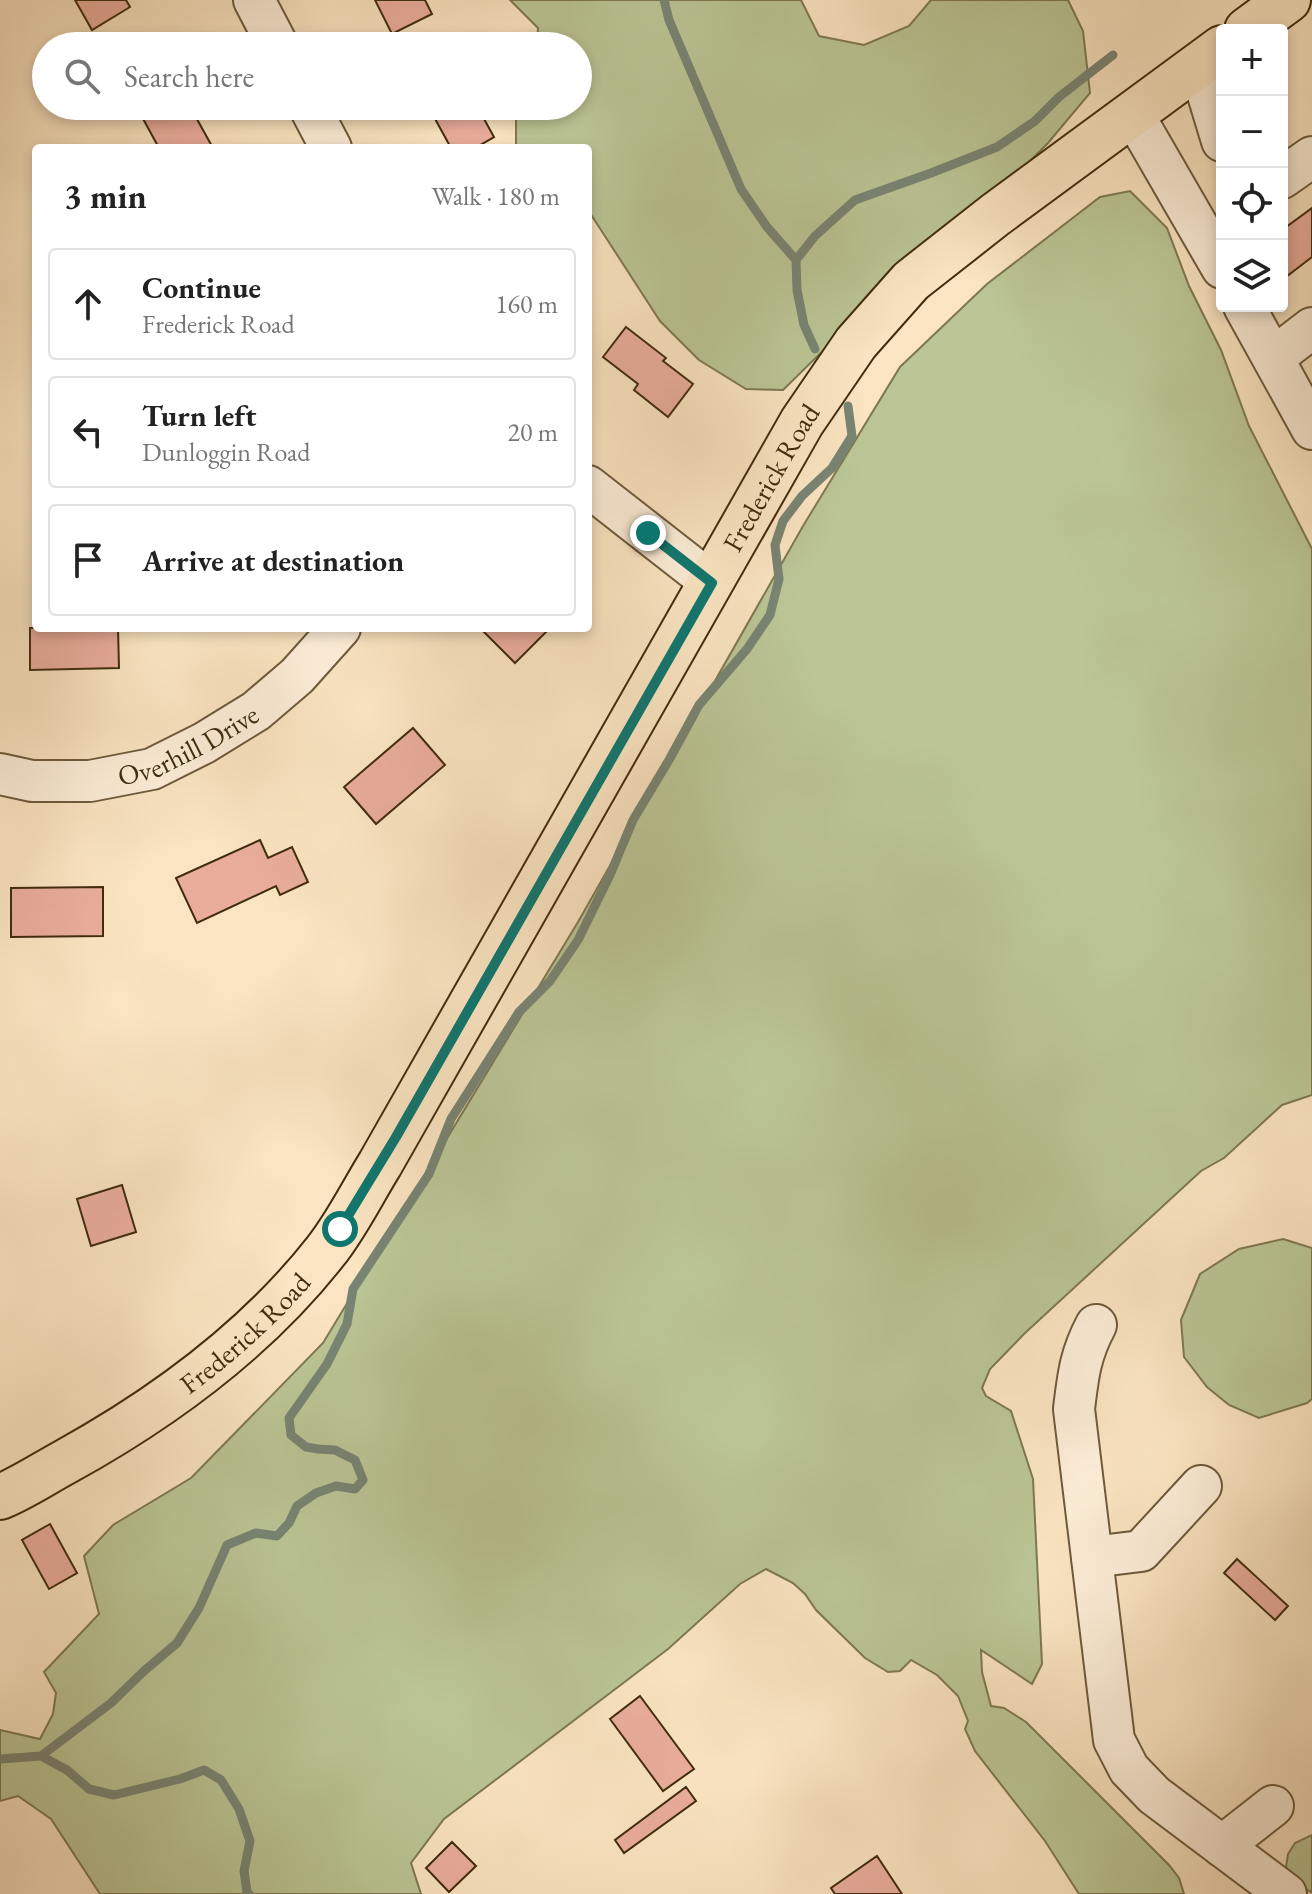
<!DOCTYPE html>
<html lang="en">
<head>
<meta charset="utf-8">
<style>
	body { margin:0; font-family:"EB Garamond",serif; background:#f2f2f2; color:#222 }
	.controls { position:absolute; right:24px; top:24px; display:grid; overflow:hidden; border-radius:8px; box-shadow:0 4px 12px #0003 }
	.controls button { width:72px; height:72px; display:grid; place-items:center; padding:0; border:0; border-bottom:2px solid #e0e0e0; background:#fff; color:#222; font:40px sans-serif }
	.stop { position:absolute; width:24px; height:24px; margin:-18px; border:6px solid #0f766e; border-radius:50%; background:#fff }
	.stop.end { background:#0f766e; border-color:#fff; box-shadow:0 2px 8px #0008 }
	.list { margin:0; padding:0; list-style:none }
	h2 { display:flex; justify-content:space-between; align-items:center; height:104px; margin:0; padding:0 32px; font-size:34px }
	h2 small { font-size:26px; font-weight:400; color:#767676 }
	.list li { display:grid; grid-template-columns:52px 1fr auto; gap:24px; align-items:center; box-sizing:border-box; height:112px; margin:0 16px 16px; padding:0 16px; border:2px solid #e0e0e0; border-radius:8px }
	.list b { display:block; font-size:30px; white-space:nowrap }
	.list p { margin:0; font-size:26px; white-space:nowrap; color:#767676 }
	.list em { font-size:26px; font-style:normal; color:#767676 }
	.icon { flex:none; width:44px; height:44px; fill:none; stroke:currentColor; stroke-width:2; stroke-linecap:round; stroke-linejoin:round }
	.map { position:relative; flex:none; width:1312px; height:1894px; overflow:hidden }
	.search { position:absolute; background:#fff; box-shadow:0 4px 12px #0003; left:32px; top:32px; width:560px; height:88px; display:flex; align-items:center; gap:20px; box-sizing:border-box; padding:0 28px; border-radius:44px; color:#767676; font-size:30px }
	.panel { position:absolute; background:#fff; box-shadow:0 4px 12px #0003; left:32px; top:144px; width:560px; height:488px; border-radius:8px }
	.map>svg:first-child { display:block }
	.green { fill:#bbc595; stroke:#7e7852; stroke-width:2 }
	.lines { fill:none; stroke-linecap:round; stroke-linejoin:round }
	.stream { stroke:#788473; stroke-width:9 }
	.building { fill:#eaad9c; stroke:#402c0e; stroke-width:2 }
	.minor-casing { stroke:#6e5a3b; stroke-width:44 }
	.major-casing { stroke:#402c0e; stroke-width:48 }
	.minor { stroke:#fcedd7; stroke-width:40 }
	.major { stroke:#fae4c1; stroke-width:44 }
	.route { stroke:#0f766e; stroke-width:10 }
	.labels { text-anchor:middle; dominant-baseline:central; stroke-width:7; stroke-linejoin:round; paint-order:stroke }
	.street-label { font-size:28px; fill:#402c0e; stroke:#fcedd7 }
</style>
</head>
<body>
<div class="map">
<svg width="1312" height="1894" viewBox="0 0 1312 1894">
	<rect width="100%" height="100%" fill="#fae4c1"/>
	<filter id="stains"><feTurbulence type="fractalNoise" baseFrequency=".0025" numOctaves="4"/><feColorMatrix values="0 0 0 0 .2 0 0 0 0 .09 0 0 0 0 .02 0 0 0 .5 -.17"/></filter>
	<radialGradient id="worn" r=".72"><stop offset=".6" stop-color="#630" stop-opacity="0"/><stop offset="1" stop-color="#630" stop-opacity=".3"/></radialGradient>
	<!-- green -->
	<path class="green" d="M510 0H801L819 36 864 45 909 26 931 0H1068L1083 31 1090 93 1048 143 1011 180 835 339 783 390 746 389 699 360 660 321 588 210V148L516 147V119L522 106H578V46H537L538 28Z
		M1130 191 1167 228 1189 286 1221 350 1249 426 1312 549V1095L1282 1105 1224 1158 1201 1171 1025 1333 990 1369 982 1388 986 1396 1011 1411 1033 1479 1042 1664 1032 1684 981 1650 982 1672 991 1706 1004 1708 1026 1722 1169 1865 1179 1878 1184 1894H1079L1045 1841 975 1751 965 1729 968 1721 958 1696 937 1675 911 1660 900 1671 888 1672 865 1658 816 1610 805 1594 793 1583 766 1569 740 1584 668 1649 444 1819 411 1863 421 1894H100L51 1819 18 1796 0 1801V1730L40 1739 53 1714 56 1693 44 1672 99 1614 84 1556 113 1525 191 1478 323 1343 578 922 803 526 900 367 987 284 1100 197Z
		M1283 1239 1312 1248V1399L1307 1403 1259 1418 1229 1405 1207 1387 1184 1357 1181 1320 1200 1274 1239 1249Z
		M1312 1835V1892H1311L1296 1884 1286 1867 1288 1854 1295 1843Z"/>
	<g class="lines">
		<!-- stream -->
		<path class="stream" d="M664 0 669 20 741 189 767 227 796 260
			M815 349 804 325 797 290 796 260 815 236 855 200 931 173 997 147 1035 121 1059 97 1113 55
			M41 1756 111 1703 144 1671 177 1643 199 1608 227 1545 256 1533 277 1536 289 1523 297 1506 316 1493 336 1486 355 1489 363 1480 355 1460 335 1450 318 1449 306 1447 291 1435 289 1418 327 1364 347 1324 353 1289 429 1174 451 1119 519 1012 550 981 578 940 610 875 633 820 669 760 699 705 747 649 770 615 779 579 775 545 783 521 802 496 832 468 852 436 848 406
			M0 1759 41 1756 67 1770 89 1789 114 1795 180 1779 204 1770 221 1780 239 1809 250 1841 244 1871 247 1892 249 1894"/>
	</g>
	<!-- building -->
	<path class="building" d="M75 0H126L130 7 92 30Z
		M375 0H425L432 14 392 34Z
		M136 106H187L191 112H193L213 148H159Z
		M428 106H477L494 137 475 148H451Z
		M1312 208V257L1282 280V230Z
		M626 327 666 358 663 361 693 384 668 417 634 390 638 384 603 357Z
		M30 628H118L119 668 30 670Z
		M483 628H550L515 663 481 629Z
		M413 728 445 765 376 824 344 787Z
		M260 840 268 858 292 847 308 882 280 895 276 886 197 923 176 878Z
		M103 887V936L11 937V888Z
		M122 1185 136 1232 91 1246 77 1199Z
		M50 1524 77 1573 49 1589 22 1540Z
		M1237 1559 1288 1606 1275 1620 1224 1573Z
		M640 1696 694 1769 663 1791 610 1719Z
		M686 1787 696 1801 624 1853 615 1840Z
		M452 1842 476 1866 449 1892 426 1868Z
		M877 1856 902 1894H835L831 1888Z"/>
	<g class="lines">
		<defs>
			<g id="minor">
				<path d="M254 0 278 46"/>
				<path d="M1199 65 1222 141"/>
				<path d="M309 106 331 148"/>
				<path d="M1133 114 1222 268"/>
				<path d="M1282 178 1312 157"/>
				<path d="M1244 306 1312 429"/>
				<path d="M1274 357 1312 328"/>
				<path d="M588 486 712 583"/>
				<path id="s1" d="M0 774 32 781H90L152 769 204 743 256 711 297 676 340 628"/>
				<path d="M1096 1325C1080 1355 1078 1376 1074 1409L1114 1740 1129 1769 1154 1795 1286 1894"/>
				<path d="M1092 1557 1141 1551 1201 1486"/>
				<path d="M1222 1846 1273 1806"/>
			</g>
			<g id="major">
				<path d="M1247 30 1288 0"/>
				<path id="s2" d="M0 1497C22 1488 43 1474 65 1462 163 1408 255 1341 325 1252 346 1226 362 1193 380 1164L802 422 856 343 911 281 995 215 1222 48"/>
			</g>
		</defs>
		<!-- minor casing -->
		<use href="#minor" class="minor-casing"/>
		<!-- major casing -->
		<use href="#major" class="major-casing"/>
		<!-- minor -->
		<use href="#minor" class="minor"/>
		<!-- major -->
		<use href="#major" class="major"/>
	</g>
	<g class="lines">
		<!-- route -->
		<path class="route" d="M340 1229 396 1137 712 583 648 533"/>
	</g>
	<g class="labels">
		<!-- street labels -->
		<g class="street-label">
			<text stroke="none"><textPath href="#s2" startOffset="1304">Frederick Road</textPath></text>
			<text stroke="none"><textPath href="#s1" startOffset="196">Overhill Drive</textPath></text>
			<text stroke="none"><textPath href="#s2" startOffset="296">Frederick Road</textPath></text>
		</g>
	</g>
	<rect width="100%" height="100%" filter="url(#stains)"/>
	<rect width="100%" height="100%" fill="url(#worn)"/>
</svg>
<div class="controls">
<button>+</button>
<button>−</button>
<button><svg class="icon" aria-label="locate" viewBox="0 0 24 24"><circle cx="12" cy="12" r="6"/><path d="M12 2v4M12 18v4M2 12h4M18 12h4"/></svg></button>
<button><svg class="icon" aria-label="layers" viewBox="0 0 24 24"><path d="M12 4l9 5-9 5-9-5zM3 14l9 5 9-5"/></svg></button>
</div>
<div class="stop" style="left:340px;top:1229px"></div>
<div class="stop end" style="left:648px;top:533px"></div>
<div class="search"><svg class="icon" aria-label="search" viewBox="0 0 24 24"><circle cx="10" cy="10" r="6"/><path d="M15 15l6 6"/></svg>Search here</div>
<section class="panel">
<h2>3 min<small>Walk · 180 m</small></h2>
<ul class="list">
<li><svg class="icon" aria-label="ahead" viewBox="0 0 24 24"><path d="M12 20V5M6 11l6-6 6 6"/></svg><div><b>Continue</b><p>Frederick Road</p></div><em>160 m</em></li>
<li><svg class="icon" aria-label="left" viewBox="0 0 24 24"><path d="M17 20v-9H6M10 6l-5 5 5 5"/></svg><div><b>Turn left</b><p>Dunloggin Road</p></div><em>20 m</em></li>
<li><svg class="icon" aria-label="arrive" viewBox="0 0 24 24"><path d="M6 21V4h12l-3 4 3 4H6"/></svg><div><b>Arrive at destination</b></div></li>
</ul>
</section>
</div>
</body>
</html>
